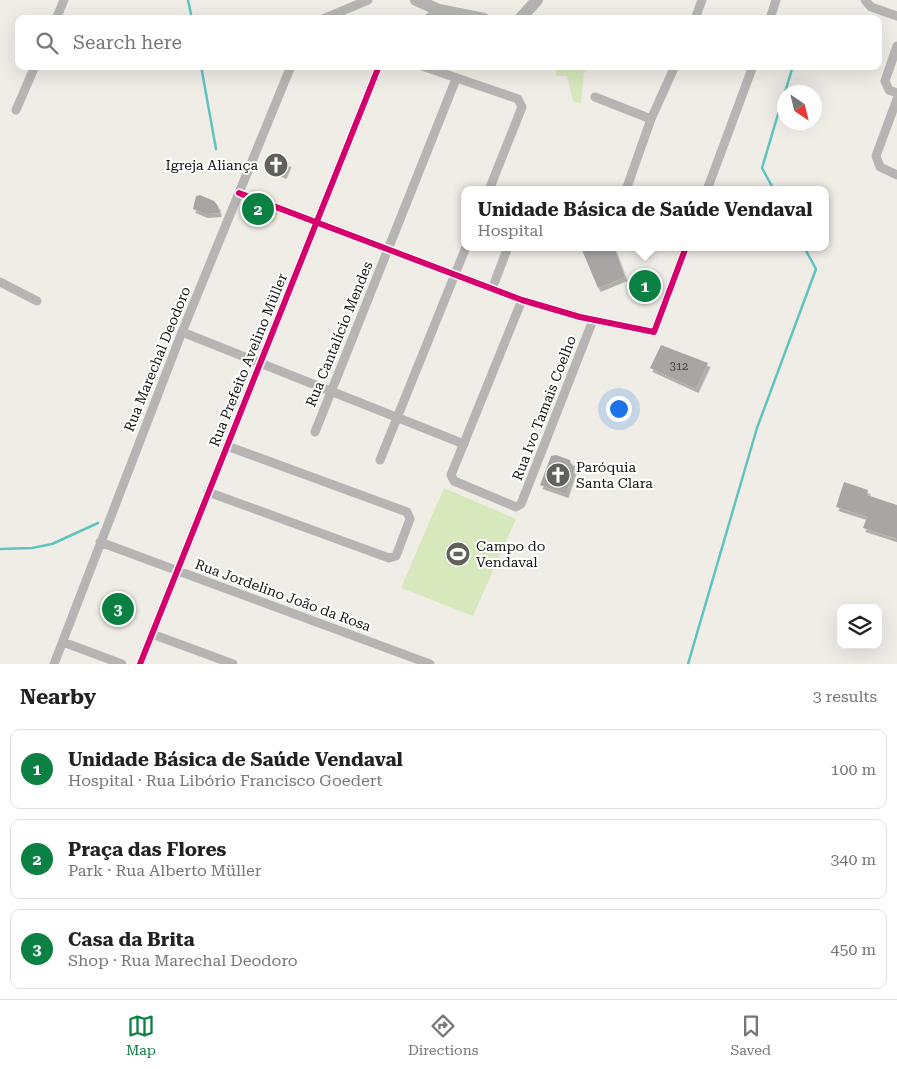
<!DOCTYPE html>
<html lang="en">
<head>
<meta charset="utf-8">
<style>
	body { margin:0; font-family:"Roboto Serif",serif; background:#f2f2f2; color:#222 }
	.controls { position:absolute; right:15px; bottom:15px; display:grid; overflow:hidden; border-radius:10px; box-shadow:0 5px 20px #0002 }
	.controls button { width:45px; height:45px; display:grid; place-items:center; padding:0; border:0; border-bottom:1px solid #e0e0e0; background:#fff; color:#222; font:25px sans-serif }
	.compass { position:absolute; left:777px; top:85px; width:45px; height:45px; border-radius:50%; background:#fff; box-shadow:0 5px 20px #0002; rotate:145deg }
	.you { position:absolute; left:618px; top:408px; width:18px; height:18px; margin:-12px; border:4px solid #fff; border-radius:50%; background:#1a73e8; box-shadow:0 0 0 8px #1a73e833 }
	.badge { display:grid; place-items:center; width:32px; height:32px; border-radius:50%; background:#0b8043; color:#fff; font-size:16px; font-weight:700 }
	.pin { position:absolute; translate:-50% -50%; border:2px solid #fff; box-shadow:0 1px 5px #0006 }
	.popup { position:absolute; left:461px; top:186px; width:368px; height:65px; box-sizing:border-box; display:grid; place-content:center; border-radius:10px; background:#fff; filter:drop-shadow(0 1px 4px #0005); font-size:16px; white-space:nowrap; color:#767676 }
	.popup b { font-size:19px; color:#222 }
	.popup::after { content:''; position:absolute; left:50%; top:100%; margin-left:-10px; border:10px solid transparent; border-top-color:#fff }
	.list { margin:0; padding:0; list-style:none }
	h2 { display:flex; justify-content:space-between; align-items:center; height:65px; margin:0; padding:0 20px; font-size:21px }
	h2 small { font-size:16px; font-weight:400; color:#767676 }
	.list li { display:grid; grid-template-columns:32px 1fr auto; gap:15px; align-items:center; box-sizing:border-box; height:80px; margin:0 10px 10px; padding:0 10px; border:1px solid #e0e0e0; border-radius:10px }
	.list b { display:block; font-size:19px; white-space:nowrap }
	.list p { margin:0; font-size:16px; white-space:nowrap; color:#767676 }
	.list em { font-size:16px; font-style:normal; color:#767676 }
	.icon { flex:none; width:28px; height:28px; fill:none; stroke:currentColor; stroke-width:2; stroke-linecap:round; stroke-linejoin:round }
	.map { position:relative; flex:none; width:897px; height:664px; overflow:hidden }
	.search { position:absolute; background:#fff; box-shadow:0 5px 20px #0002; left:15px; right:15px; top:15px; height:55px; display:flex; align-items:center; gap:12px; box-sizing:border-box; padding:0 18px; border-radius:10px; color:#767676; font-size:19px }
	.sheet { height:335px; background:#fff }
	nav { display:flex; justify-content:space-around; align-items:center; box-sizing:border-box; height:70px; border-top:1px solid #e0e0e0; background:#fff; font-size:14px; color:#767676 }
	nav a { display:grid; justify-items:center; gap:2px }
	nav .on { color:#0b8043 }
	.map>svg:first-child { display:block }
	.green { fill:#d7e8bc }
	.lines { fill:none; stroke-linecap:round; stroke-linejoin:round }
	.stream { stroke:#61c2c2; stroke-width:2.5 }
	.building { fill:#a7a6a5; filter:url(#shadow) }
	.minor { stroke:#b6b5b3; stroke-width:9 }
	.secondary { stroke:#b5b3b1; stroke-width:12 }
	.cycleway-casing { stroke:#fff; stroke-width:9 }
	.cycleway { stroke:#d6006c; stroke-width:6 }
	.labels { text-anchor:middle; dominant-baseline:central; stroke-width:4; stroke-linejoin:round; paint-order:stroke }
	.number-label { font-size:11px; fill:#3a3835 }
	.poi-label { font-size:14px; fill:#161410; stroke:#fff; text-anchor:start }
	.street-label { font-size:14px; fill:#161410; stroke:#fff }
</style>
</head>
<body>
<div class="map">
<svg width="897" height="664" viewBox="0 0 897 664">
	<defs>
		<filter id="shadow"><feDropShadow dx="2.5" dy="4" stdDeviation="0" flood-color="#0004"/></filter>
	</defs>
	<rect width="100%" height="100%" fill="#f0ede7"/>
	<!-- green -->
	<path class="green" d="M556 66H589L584 73 581 104 573 101 567 76H556Z
		M244 201 278 213 274 223 243 204Z
		M444 488 516 519 473 616 401 588Z"/>
	<g class="lines">
		<!-- stream -->
		<path class="stream" d="M188 0 192 19
			M201 66 216 149
			M785 92 793 66
			M774 190 762 168 784 94
			M0 549 32 548 52 544 98 523
			M688 664 757 428 816 269 804 247"/>
	</g>
	<!-- building -->
	<path class="building" d="M270 155 289 163 284 175 264 167Z
		M200 195 214 201 218 206 219 213 205 214 193 209 196 196Z
		M591 247H614L625 277 598 288 582 250Z
		M635 276 658 285 652 296 643 295 634 289 631 285Z
		M661 345 708 363 696 389 650 368Z
		M556 455 570 460 571 465 575 466 566 494 540 485 551 456Z
		M844 482 868 490 867 495 897 505V539L863 528 867 517 836 507Z"/>
	<g class="lines">
		<!-- minor -->
		<path class="minor" d="M865 0 871 7 897 16
			M56 19 64 0
			M323 19 368 0
			M427 19 439 10
			M695 19 702 0
			M770 19 776 0
			M897 46 885 81 889 90 897 93
			M422 66 518 99 522 107 489 190
			M595 97 651 119
			M897 99 876 156 880 167 897 175
			M16 110 35 66
			M626 190 651 119 675 66
			M707 190 753 66
			M239 193 522 300 580 317 654 332 686 247
			M0 282 37 301
			M492 289 508 247
			M522 300 451 475 454 481 516 507 521 504 593 320
			M182 332 464 444
			M315 432 456 79
			M380 460 466 247
			M208 492 389 558 396 556 410 519 407 512 227 446
			M100 542 430 664
			M152 634 233 664
			M63 642 122 664
			M54 664 182 332 291 66
			M140 664 379 66"/>
		<!-- secondary -->
		<path class="secondary" d="M416 0 439 10 484 19
			M520 19 537 0"/>
		<defs>
			<path id="cycleway" d="M239 193 522 300 580 317 654 332 686 247
				M140 664 379 66"/>
		</defs>
		<!-- cycleway casing -->
		<use href="#cycleway" class="cycleway-casing"/>
		<!-- cycleway -->
		<use href="#cycleway" class="cycleway"/>
	</g>
	<!-- icons -->
	<defs>
		<symbol id="church-disc" viewBox="-11 -11 22 22"><circle r="9.5" fill="#62605b" stroke="#fff"/><path d="M-1.2-6h2.4v3.5h3.3v2.4h-3.3V6h-2.4V-.1h-3.3v-2.4h3.3Z" fill="#fff"/></symbol>
		<symbol id="stadium-disc" viewBox="-11 -11 22 22"><circle r="9.5" fill="#62605b" stroke="#fff"/><path d="M0-5a6.5 5 0 1 0 0 10a6.5 5 0 1 0 0-10ZM-3.5-1.8h7v3.6h-7Z" fill="#fff"/></symbol>
	</defs>
	<g fill-rule="evenodd">
		<use href="#church-disc" x="262" y="151" width="28" height="28"/>
		<use href="#church-disc" x="544" y="461" width="28" height="28"/>
		<use href="#stadium-disc" x="444" y="540" width="28" height="28"/>
	</g>
	<g class="labels">
		<!-- number labels -->
		<g class="number-label">
			<text x="679" y="366">312</text>
		</g>
		<!-- poi labels -->
		<g class="poi-label">
			<text x="258" y="165" text-anchor="end">Igreja Aliança</text>
			<text x="576" y="467">Paróquia<tspan x="576" dy="16">Santa Clara</tspan></text>
			<text x="476" y="546">Campo do<tspan x="476" dy="16">Vendaval</tspan></text>
		</g>
		<!-- street labels -->
		<g class="street-label">
			<text transform="translate(339 334) rotate(-68)">Rua Cantalício Mendes</text>
			<text transform="translate(157 359) rotate(-68)">Rua Marechal Deodoro</text>
			<text transform="translate(248 360) rotate(-68)">Rua Prefeito Avelino Müller</text>
			<text transform="translate(544 408) rotate(-69)">Rua Ivo Tamais Coelho</text>
			<text transform="translate(283 595) rotate(20)">Rua Jordelino João da Rosa</text>
		</g>
	</g>
</svg>
<div class="controls">
<button><svg class="icon" aria-label="layers" viewBox="0 0 24 24"><path d="M12 4l9 5-9 5-9-5zM3 14l9 5 9-5"/></svg></button>
</div>
<svg class="compass" viewBox="-18 -18 36 36"><path d="M0-13l5 13h-10z" fill="#e53935"/><path d="M0 13l5-13h-10z" fill="#767676"/></svg>
<div class="you"></div>
<div class="pin badge" style="left:645px;top:286px">1</div>
<div class="popup"><b>Unidade Básica de Saúde Vendaval</b>Hospital</div>
<div class="pin badge" style="left:258px;top:209px">2</div>
<div class="pin badge" style="left:118px;top:609px">3</div>
<div class="search"><svg class="icon" aria-label="search" viewBox="0 0 24 24"><circle cx="10" cy="10" r="6"/><path d="M15 15l6 6"/></svg>Search here</div>
</div>
<section class="sheet">
<h2>Nearby<small>3 results</small></h2>
<ul class="list">
<li><span class="badge">1</span><div><b>Unidade Básica de Saúde Vendaval</b><p>Hospital · Rua Libório Francisco Goedert</p></div><em>100 m</em></li>
<li><span class="badge">2</span><div><b>Praça das Flores</b><p>Park · Rua Alberto Müller</p></div><em>340 m</em></li>
<li><span class="badge">3</span><div><b>Casa da Brita</b><p>Shop · Rua Marechal Deodoro</p></div><em>450 m</em></li>
</ul>
</section>
<nav>
<a class="on"><svg class="icon" aria-label="map" viewBox="0 0 24 24"><path d="M3 6l6-2 6 2 6-2v14l-6 2-6-2-6 2zM9 4v14M15 6v14"/></svg>Map</a>
<a><svg class="icon" aria-label="directions" viewBox="0 0 24 24"><path d="M12 3l9 9-9 9-9-9zM9 14v-3h6M13 9l2 2-2 2"/></svg>Directions</a>
<a><svg class="icon" aria-label="saved" viewBox="0 0 24 24"><path d="M7 4h10v16l-5-4-5 4z"/></svg>Saved</a>
</nav>
</body>
</html>
